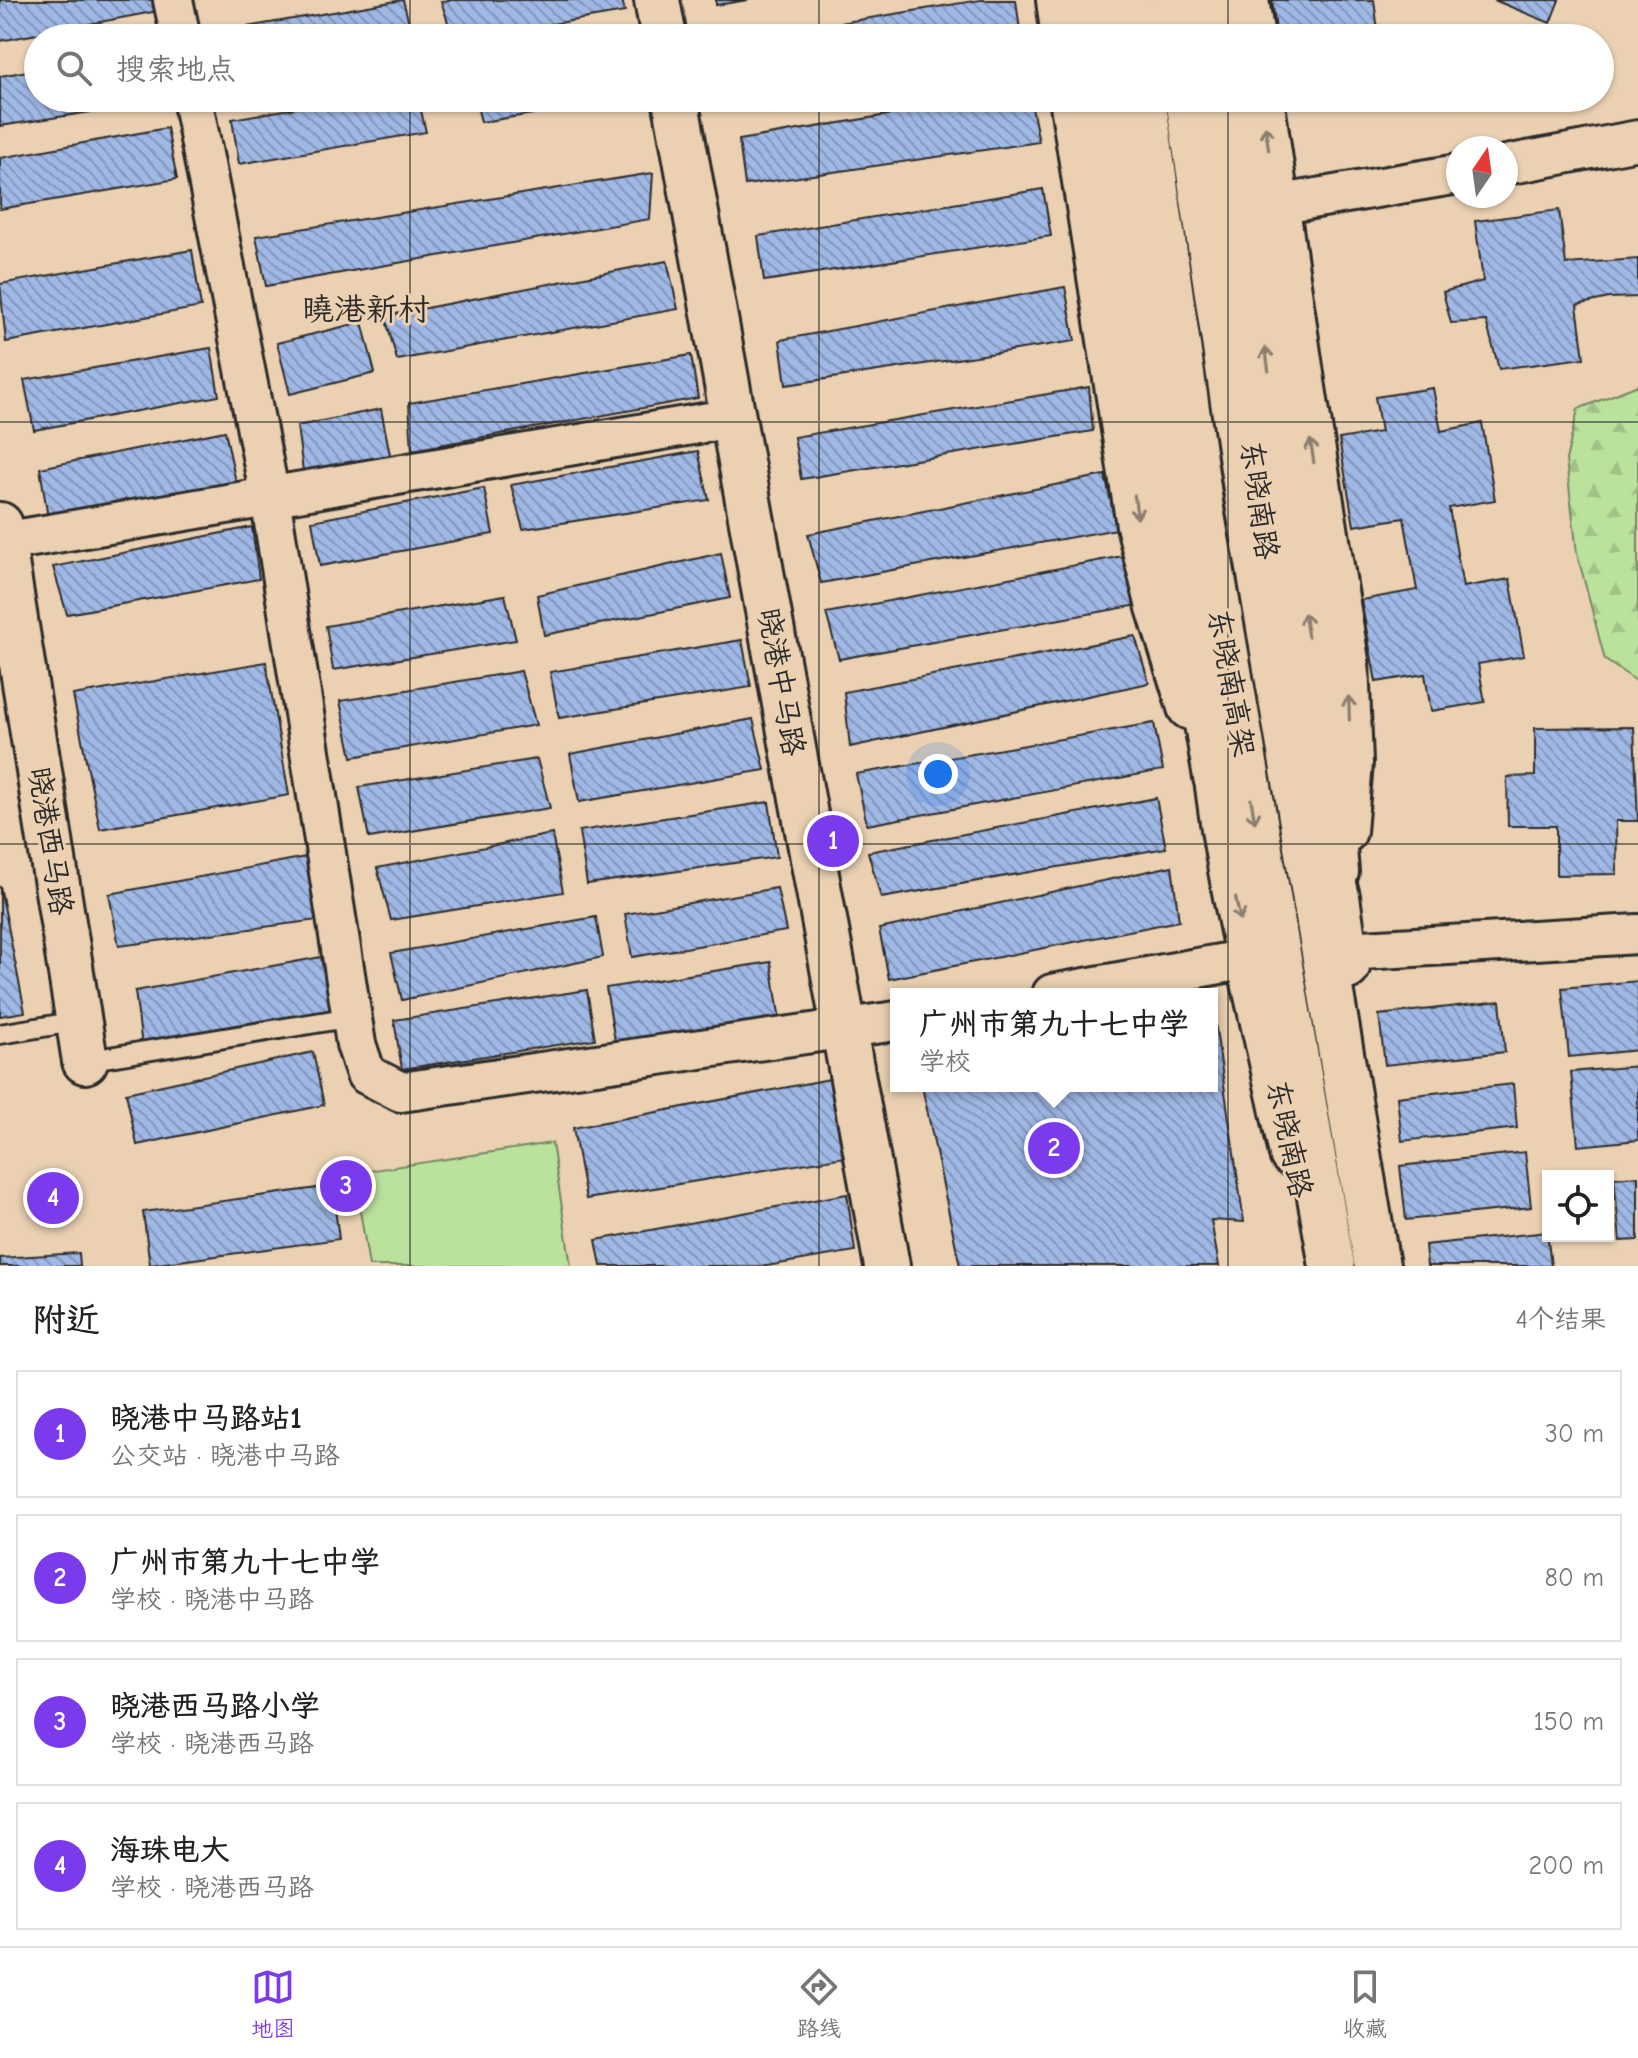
<!DOCTYPE html>
<html lang="zh">
<head>
<meta charset="utf-8">
<style>
	body { margin:0; font-family:"Comic Neue","LXGW WenKai TC",sans-serif; background:#f6f6f6; color:#222 }
	.controls { position:absolute; right:24px; bottom:24px; display:grid; overflow:hidden; border-radius:0px; box-shadow:0 2px 6px #0004 }
	.controls button { width:72px; height:72px; display:grid; place-items:center; padding:0; border:0; border-bottom:2px solid #e0e0e0; background:#fff; color:#222; font:40px sans-serif }
	.compass { position:absolute; left:1446px; top:136px; width:72px; height:72px; border-radius:50%; background:#fff; box-shadow:0 2px 6px #0004; rotate:13deg }
	.you { position:absolute; left:938px; top:774px; width:28px; height:28px; margin:-20px; border:6px solid #fff; border-radius:50%; background:#1a73e8; box-shadow:0 0 0 12px #1a73e833 }
	.badge { display:grid; place-items:center; width:52px; height:52px; border-radius:50%; background:#7c3aed; color:#fff; font-size:26px; font-weight:700 }
	.pin { position:absolute; translate:-50% -50%; border:4px solid #fff; box-shadow:0 2px 8px #0006 }
	.popup { position:absolute; left:890px; top:988px; width:328px; height:104px; box-sizing:border-box; display:grid; place-content:center; border-radius:0px; background:#fff; filter:drop-shadow(0 2px 6px #0005); font-size:26px; white-space:nowrap; color:#767676 }
	.popup b { font-size:30px; color:#222 }
	.popup::after { content:''; position:absolute; left:50%; top:100%; margin-left:-16px; border:16px solid transparent; border-top-color:#fff }
	.list { margin:0; padding:0; list-style:none }
	h2 { display:flex; justify-content:space-between; align-items:center; height:104px; margin:0; padding:0 32px; font-size:34px }
	h2 small { font-size:26px; font-weight:400; color:#767676 }
	.list li { display:grid; grid-template-columns:52px 1fr auto; gap:24px; align-items:center; box-sizing:border-box; height:128px; margin:0 16px 16px; padding:0 16px; border:2px solid #e0e0e0; border-radius:0px }
	.list b { display:block; font-size:30px; white-space:nowrap }
	.list p { margin:0; font-size:26px; white-space:nowrap; color:#767676 }
	.list em { font-size:26px; font-style:normal; color:#767676 }
	.icon { flex:none; width:44px; height:44px; fill:none; stroke:currentColor; stroke-width:2; stroke-linecap:round; stroke-linejoin:round }
	.map { position:relative; flex:none; width:1638px; height:1266px; overflow:hidden }
	.search { position:absolute; background:#fff; box-shadow:0 2px 6px #0004; left:24px; right:24px; top:24px; height:88px; display:flex; align-items:center; gap:20px; box-sizing:border-box; padding:0 28px; border-radius:44px; color:#767676; font-size:30px }
	.sheet { height:680px; background:#fff }
	nav { display:flex; justify-content:space-around; align-items:center; box-sizing:border-box; height:112px; border-top:2px solid #e0e0e0; background:#fff; font-size:22px; color:#767676 }
	nav a { display:grid; justify-items:center; gap:4px }
	nav .on { color:#7c3aed }
	.map>svg:first-child { display:block }
	.forest { fill:url(#forest-firs); stroke:#738664; stroke-width:2 }
	.pitch { fill:#bbe29d; stroke:#738664; stroke-width:2 }
	.building { fill:url(#building-back-hatch); stroke:#2b2b2b; stroke-width:2 }
	.lines { fill:none; stroke-linecap:round; stroke-linejoin:round }
	.service-casing { stroke:#2b2b2b; stroke-width:24 }
	.minor-casing { stroke:#2b2b2b; stroke-width:44 }
	.tertiary-casing { stroke:#2b2b2b; stroke-width:50 }
	.primary-casing { stroke:#2b2b2b; stroke-width:50 }
	.trunk-casing { stroke:#2b2b2b; stroke-width:50 }
	.service { stroke:#ebd1b2; stroke-width:18 }
	.minor { stroke:#ebd1b2; stroke-width:38 }
	.tertiary { stroke:#ebd1b2; stroke-width:44 }
	.primary { stroke:#ebd1b2; stroke-width:44 }
	.trunk { stroke:#ebd1b2; stroke-width:44 }
	.oneway { stroke:#8b7e6e }
	.grid { fill:none; stroke:#2b2b2b; stroke-width:2; stroke-opacity:0.55 }
	.labels { text-anchor:middle; dominant-baseline:central; stroke-width:6; stroke-linejoin:round; paint-order:stroke }
	.street-label { font-size:30px; fill:#2b2b2b; stroke:#ebd1b2 }
	.neighbourhood-label { font-size:32px; fill:#2b2b2b; stroke:#ebd1b2 }
</style>
</head>
<body>
<div class="map">
<svg width="1638" height="1266" viewBox="0 0 1638 1266">
	<defs>
		<pattern id="forest-firs" width="22" height="20" patternUnits="userSpaceOnUse" patternTransform="scale(2)"><rect width="22" height="20" fill="#bbe29d"/><path d="M5 1l3.5 6h-7zM16 11l3.5 6h-7z" fill="#a1c287"/></pattern>
		<pattern id="building-back-hatch" width="6" height="6" patternUnits="userSpaceOnUse" patternTransform="scale(2)"><rect width="6" height="6" fill="#a0b8e5"/><path d="M-1 5l2 2M0 0l6 6M5-1l2 2" fill="none" stroke="#8396ba"/></pattern>
	</defs>
	<rect width="100%" height="100%" fill="#ebd1b2"/>
	<filter id="ink" filterUnits="userSpaceOnUse"><feTurbulence type="fractalNoise" baseFrequency=".0125" numOctaves="2"/><feDisplacementMap in="SourceGraphic" scale="16" xChannelSelector="R" yChannelSelector="G"/><feConvolveMatrix kernelMatrix="1 2 1 2 8 2 1 2 1" color-interpolation-filters="sRGB"/></filter>
	<g filter="url(#ink)">
		<!-- forest -->
		<path class="forest" d="M1638 385V682L1605 660 1577 553 1566 460 1578 409Z"/>
		<!-- pitch -->
		<path class="pitch" d="M552 1143 571 1266H369L354 1173Z"/>
		<!-- building -->
		<path class="building" d="M0 0H156L158 11 0 41Z
			M403 0 413 38H219L218 32Z
			M449 0H622L625 12 468 38H453L441 1Z
			M716 0H748L716 5Z
			M980 0H1016L1021 38H749Z
			M1272 0H1374L1379 38H1277Z
			M1494 0H1559L1550 23Z
			M38 69V98L174 99 0 126V76Z
			M354 98H418L426 132 239 164 232 119Z
			M475 98H636L481 122Z
			M988 98H1030L1039 142 745 185 739 140Z
			M167 128 177 179 0 209V158Z
			M653 173 650 219 266 286 256 236Z
			M1043 189 1051 236 764 281 758 236Z
			M1559 210 1566 264 1638 259V297L1609 298 1577 305 1584 358 1499 369 1486 321 1451 323 1443 292 1483 281 1475 221Z
			M192 250 201 307 6 342 0 284Z
			M667 261 678 309 397 360 385 316Z
			M1065 287 1075 341 786 385 780 340Z
			M362 322 375 373 290 394 277 343Z
			M211 348 219 396 34 430 24 380Z
			M691 355 698 398 412 450 409 403Z
			M1089 387 1093 431 801 479 794 437Z
			M1433 388 1441 431 1482 423 1495 500 1449 508 1463 587 1510 579 1524 656 1478 664 1485 702 1431 711 1425 674 1376 682 1361 600 1417 590 1404 518 1354 526 1339 439 1381 432 1375 397Z
			M381 409 391 460 303 471 297 426Z
			M225 431 237 487 48 518 40 468Z
			M698 451 709 500 523 529 511 485Z
			M1105 475 1117 529 821 583 808 534Z
			M484 488 493 534 320 566 312 521Z
			M252 527 259 579 67 614 53 567Z
			M721 553 730 598 544 635 537 595Z
			M1128 555 1138 605 839 659 826 613Z
			M505 595 516 640 333 670 326 626Z
			M1135 636 1149 683 850 747 844 692Z
			M742 640 751 687 559 718 550 672Z
			M266 662 289 795 100 829 73 695Z
			M521 671 536 725 352 757 340 701Z
			M753 719 765 770 579 802 570 754Z
			M1154 723 1163 770 867 825 856 774Z
			M1634 727 1638 821H1616L1617 874 1556 875V826H1508L1507 777 1535 776V728Z
			M537 759 550 808 369 838 359 787Z
			M1156 798 1166 848 881 898 868 852Z
			M769 802 777 857 587 884 579 831Z
			M552 834 563 892 391 920 377 868Z
			M306 857 318 920 119 946 109 894Z
			M1172 866 1179 921 889 979 879 929Z
			M0 886 25 1012 0 1016Z
			M777 888 786 931 632 957 625 914Z
			M596 917 603 957 402 1000 391 953Z
			M327 956 334 1011 142 1046 135 991Z
			M771 962 780 1021 616 1047 606 988Z
			M1638 981V1050L1569 1057 1562 988Z
			M587 990 595 1039 402 1069 394 1020Z
			M1500 1001 1505 1052 1385 1065 1379 1015Z
			M1212 1016H1214L1244 1222 1211 1220 1219 1266H960L922 1086H1212Z
			M313 1052 324 1105 137 1145 126 1093Z
			M1638 1066V1140L1578 1146 1571 1072Z
			M830 1079 845 1157 586 1199 573 1128Z
			M1513 1084 1517 1128 1402 1141 1397 1097Z
			M1525 1152 1531 1207 1406 1220 1400 1166Z
			M1638 1176V1240L1620 1241 1614 1178Z
			M332 1186 339 1239 150 1265 143 1212Z
			M847 1194 855 1251 767 1266H601L596 1240Z
			M1547 1232 1551 1266H1427L1425 1245Z
			M79 1253 80 1266H0V1258Z"/>
		<g class="lines">
			<defs>
				<path id="service" d="M0 1034 79 1021
					M85 1061 352 1017"/>
				<path id="minor" d="M173 0 181 38
					M192 98 270 497 356 1044 366 1074 401 1092 896 1021
					M1506 165 1638 140
					M1276 205 1458 174
					M3 542 733 418
					M1345 951 1638 934
					M1052 994 1248 959"/>
				<path id="tertiary" d="M657 0 664 38
					M1059 0 1064 38
					M1246 0 1252 38
					M675 98 887 1266
					M1072 98 1139 525 1159 607 1190 707
					M1261 98 1303 388 1346 661 1350 763 1344 831
					M0 525 85 1061"/>
				<path id="primary" d="M1213 739C1225 880 1264 1016 1292 1154
					M1322 838 1337 897 1347 967"/>
				<path id="trunk" d="M1086 0 1091 38
					M1129 0 1135 38
					M1173 0 1179 38
					M1214 0 1220 38
					M1100 98 1143 384 1198 670 1216 777
					M1143 98 1201 509 1332 1266
					M1188 98 1249 509 1377 1266
					M1229 98 1325 747 1336 872"/>
			</defs>
			<!-- service casing -->
			<use href="#service" class="service-casing"/>
			<!-- minor casing -->
			<use href="#minor" class="minor-casing"/>
			<!-- tertiary casing -->
			<use href="#tertiary" class="tertiary-casing"/>
			<!-- primary casing -->
			<use href="#primary" class="primary-casing"/>
			<!-- trunk casing -->
			<use href="#trunk" class="trunk-casing"/>
			<!-- service -->
			<use href="#service" class="service"/>
			<!-- minor -->
			<use href="#minor" class="minor"/>
			<!-- tertiary -->
			<use href="#tertiary" class="tertiary"/>
			<!-- primary -->
			<use href="#primary" class="primary"/>
			<!-- trunk -->
			<use href="#trunk" class="trunk"/>
		</g>
		<!-- one-way arrows -->
		<defs><path id="oneway-shaft" d="M-6 0H5M1.5-3L5.5 0L1.5 3" fill="none" stroke-width="1.6" stroke-linecap="round" stroke-linejoin="round" transform="scale(2)"/></defs>
		<g class="oneway">
			<use href="#oneway-shaft" transform="translate(1267 138) rotate(-98)"/>
			<use href="#oneway-shaft" transform="translate(1267 359) rotate(-98)"/>
			<use href="#oneway-shaft" transform="translate(1312 451) rotate(-99)"/>
			<use href="#oneway-shaft" transform="translate(1136 507) rotate(82)"/>
			<use href="#oneway-shaft" transform="translate(1306 625) rotate(-99)"/>
			<use href="#oneway-shaft" transform="translate(1349 708) rotate(-92)"/>
			<use href="#oneway-shaft" transform="translate(1253 811) rotate(80)"/>
			<use href="#oneway-shaft" transform="translate(1238 909) rotate(78)"/>
		</g>
	</g>
	<!-- grid -->
	<path class="grid" d="M410 0V38M819 0V38M1228 0V38M410 98V1266M819 98V1266M1228 98V1266M0 422H1638M0 844H1638"/>
	<g class="labels">
		<!-- street labels -->
		<g class="street-label">
			<text transform="translate(1259 500) rotate(82)">东晓南路</text>
			<text transform="translate(781 682) rotate(80)">晓港中马路</text>
			<text transform="translate(1231 683) rotate(80)">东晓南高架</text>
			<text transform="translate(50 841) rotate(81)">晓港西马路</text>
			<text transform="translate(1289 1139) rotate(78)">东晓南路</text>
		</g>
		<!-- neighbourhood labels -->
		<g class="neighbourhood-label">
			<text x="366" y="309">曉港新村</text>
		</g>
	</g>
</svg>
<div class="controls">
<button><svg class="icon" aria-label="locate" viewBox="0 0 24 24"><circle cx="12" cy="12" r="6"/><path d="M12 2v4M12 18v4M2 12h4M18 12h4"/></svg></button>
</div>
<svg class="compass" viewBox="-18 -18 36 36"><path d="M0-13l5 13h-10z" fill="#e53935"/><path d="M0 13l5-13h-10z" fill="#767676"/></svg>
<div class="you"></div>
<div class="pin badge" style="left:833px;top:841px">1</div>
<div class="pin badge" style="left:1054px;top:1148px">2</div>
<div class="popup"><b>广州市第九十七中学</b>学校</div>
<div class="pin badge" style="left:346px;top:1186px">3</div>
<div class="pin badge" style="left:53px;top:1198px">4</div>
<div class="search"><svg class="icon" aria-label="search" viewBox="0 0 24 24"><circle cx="10" cy="10" r="6"/><path d="M15 15l6 6"/></svg>搜索地点</div>
</div>
<section class="sheet">
<h2>附近<small>4个结果</small></h2>
<ul class="list">
<li><span class="badge">1</span><div><b>晓港中马路站1</b><p>公交站 · 晓港中马路</p></div><em>30 m</em></li>
<li><span class="badge">2</span><div><b>广州市第九十七中学</b><p>学校 · 晓港中马路</p></div><em>80 m</em></li>
<li><span class="badge">3</span><div><b>晓港西马路小学</b><p>学校 · 晓港西马路</p></div><em>150 m</em></li>
<li><span class="badge">4</span><div><b>海珠电大</b><p>学校 · 晓港西马路</p></div><em>200 m</em></li>
</ul>
</section>
<nav>
<a class="on"><svg class="icon" aria-label="map" viewBox="0 0 24 24"><path d="M3 6l6-2 6 2 6-2v14l-6 2-6-2-6 2zM9 4v14M15 6v14"/></svg>地图</a>
<a><svg class="icon" aria-label="directions" viewBox="0 0 24 24"><path d="M12 3l9 9-9 9-9-9zM9 14v-3h6M13 9l2 2-2 2"/></svg>路线</a>
<a><svg class="icon" aria-label="saved" viewBox="0 0 24 24"><path d="M7 4h10v16l-5-4-5 4z"/></svg>收藏</a>
</nav>
</body>
</html>
